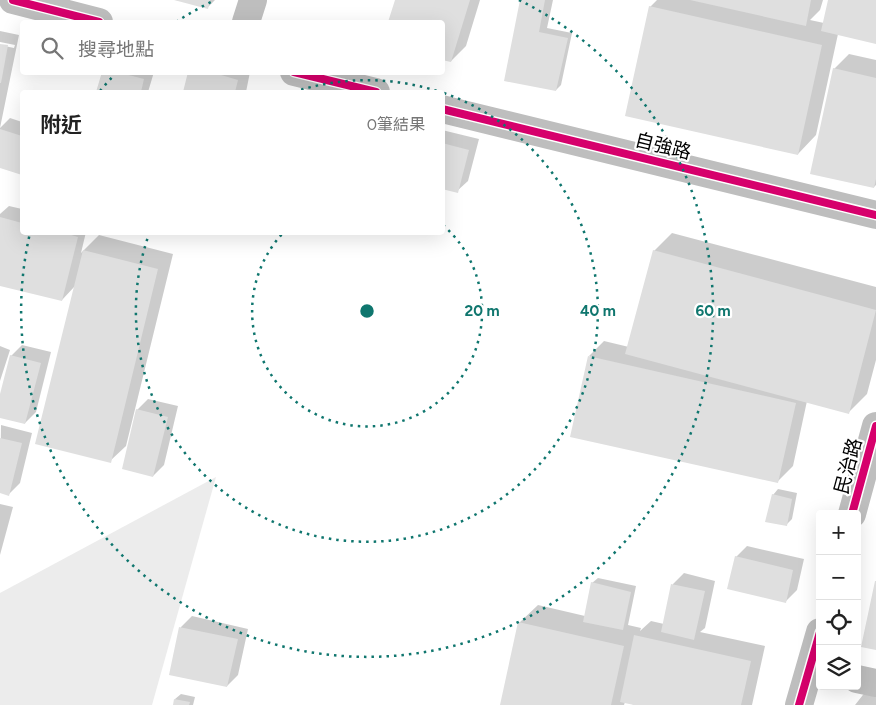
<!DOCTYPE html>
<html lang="zh-TW">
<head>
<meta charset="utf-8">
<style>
	body { margin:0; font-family:Figtree,"Noto Sans TC",sans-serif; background:#f6f6f6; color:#222 }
	.controls { position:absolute; right:15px; bottom:15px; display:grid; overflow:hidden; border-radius:5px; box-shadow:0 5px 20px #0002 }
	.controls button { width:45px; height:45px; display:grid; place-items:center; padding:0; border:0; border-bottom:1px solid #e0e0e0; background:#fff; color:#222; font:25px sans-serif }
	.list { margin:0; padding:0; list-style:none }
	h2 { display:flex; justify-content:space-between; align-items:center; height:65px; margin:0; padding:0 20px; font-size:21px }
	h2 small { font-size:16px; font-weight:400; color:#767676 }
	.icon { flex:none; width:28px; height:28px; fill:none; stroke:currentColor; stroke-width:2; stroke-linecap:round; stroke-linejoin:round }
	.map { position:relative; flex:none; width:876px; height:705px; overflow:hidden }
	.search { position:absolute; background:#fff; box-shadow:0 5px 20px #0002; left:20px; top:20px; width:425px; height:55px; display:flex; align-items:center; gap:12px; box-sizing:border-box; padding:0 18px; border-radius:5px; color:#767676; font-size:19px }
	.panel { position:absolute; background:#fff; box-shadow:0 5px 20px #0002; left:20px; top:90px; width:425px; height:145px; border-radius:5px }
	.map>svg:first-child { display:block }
	.green { fill:#ececec }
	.shadow { fill:#0003 }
	.building { fill:#dfdfdf }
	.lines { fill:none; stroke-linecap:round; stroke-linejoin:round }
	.minor { stroke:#bebebe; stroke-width:28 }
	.cycleway-casing { stroke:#fff; stroke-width:11 }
	.cycleway { stroke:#d6006c; stroke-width:8 }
	.ring { fill:none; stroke:#0f766e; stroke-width:2.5; stroke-dasharray:2.5 5 }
	.labels { text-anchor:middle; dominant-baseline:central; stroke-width:4.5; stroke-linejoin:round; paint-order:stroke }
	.street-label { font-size:19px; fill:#000; stroke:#fff }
	.centre { fill:#0f766e; stroke:#fff; stroke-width:2.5 }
	.ring-label { font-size:15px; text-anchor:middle; font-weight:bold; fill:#0f766e; stroke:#fff; stroke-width:4.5; stroke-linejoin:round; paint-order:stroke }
</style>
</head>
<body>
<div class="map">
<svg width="876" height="705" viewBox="0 0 876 705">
	<rect width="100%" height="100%" fill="#fff"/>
	<!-- green -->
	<path class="green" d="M216 477 152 705H0V593Z"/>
	<!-- shadow -->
	<path class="shadow" d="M176 0H215L208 7Z
		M396 0H480L466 46 451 61 442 22H390Z
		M522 0H553L547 28 572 33 561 85 556 90Z
		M657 0H823L820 10 810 20 824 23 829 0H876V42L838 34 816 135 798 154 650 7Z
		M0 31 19 35 0 128 10 118 22 122V174L0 167V45L14 48 15 45 0 42Z
		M849 54 876 60V185L874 187 834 69Z
		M103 72H154L148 92H98Z
		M189 72H250L246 92H184Z
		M442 130 479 139 468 181 457 191 442 188Z
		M9 206 22 209V232H86L81 253 99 235 173 254 126 446 110 461 75 286 62 300 0 284V214Z
		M672 233 876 287V360L867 394 849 412 807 401 793 466 778 481 589 356 604 341 629 347 654 251Z
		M22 345 51 352 36 412 25 423 0 417V399L11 356Z
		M0 346 10 350 0 381Z
		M148 399 178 406 164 465 153 476 137 410Z
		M1 425 32 433 20 483 9 494 0 492Z
		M778 489 797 493 792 519 786 525 773 495Z
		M0 504 13 507 0 555Z
		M747 546 804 559 797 590 786 601 736 557Z
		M684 573 715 581 705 628 700 632 765 646 752 705H635L625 702 624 705H501L519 623 538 605 585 616 592 583 598 578 636 586 628 625 641 628 640 631 651 621 664 624 673 584Z
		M192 616 248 629 238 675 227 686 171 674 181 627Z
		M866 691 876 694V705H855Z
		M181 694 195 697 193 705H174L175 699Z"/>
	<!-- building -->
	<path class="building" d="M174 0H210L208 9Z
		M395 0H470L451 62 442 60V22H388Z
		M520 0H545L539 32 568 38 556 91 504 81Z
		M690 0H811L806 26Z
		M828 0H876V44L821 31Z
		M649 6 822 45 798 155 625 116Z
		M0 44 8 45 1 83H0Z
		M833 68 876 78V179L874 188 810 174Z
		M102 72H117L144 79 141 92H96Z
		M188 72H211L238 80 235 92H183Z
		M0 129 22 136V175L0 168Z
		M442 143 469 150 458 193 442 189Z
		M0 217 22 223V232H61L78 237 62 301 0 286Z
		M83 250 158 269 111 463 35 444Z
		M653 250 876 310 849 414 625 354Z
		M10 355 41 363 25 424 0 418V394Z
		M588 356 796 403 778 483 570 437Z
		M136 409 168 417 153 477 122 469Z
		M0 438 22 443 9 496 0 493Z
		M772 494 792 499 787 526 765 522Z
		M735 556 793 570 786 603 727 589Z
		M875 581H876V650L861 647Z
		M591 582 631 592 623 630 583 622Z
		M671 584 705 591 694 640 661 632Z
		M518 622 624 646 611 705H500Z
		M179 627 238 639 227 687 169 675Z
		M634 635 751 661 741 705H634L620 702Z
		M174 699 190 702 189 705H173Z"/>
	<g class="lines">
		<!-- minor -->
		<path class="minor" d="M13 0 99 22
			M246 22 253 0
			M294 72 376 92
			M442 109 876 215
			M852 514 876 426
			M857 679 876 683
			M799 705 820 632"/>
		<defs>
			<path id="cycleway" d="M13 0 99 22
				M294 72 376 92
				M442 109 876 215
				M852 514 876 426
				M799 705 820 632"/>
		</defs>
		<!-- cycleway casing -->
		<use href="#cycleway" class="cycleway-casing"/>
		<!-- cycleway -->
		<use href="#cycleway" class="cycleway"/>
	</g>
	<!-- distance rings -->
	<g class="ring">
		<path d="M443 225A115 115 0 1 1 283 233"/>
		<path d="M294 92A231 231 0 0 1 440 92M444 93A231 231 0 1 1 149 234"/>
		<path d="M100 91A346 346 0 0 1 116 73M176 22A346 346 0 0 1 215 0M519 0A346 346 0 1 1 30 233"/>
	</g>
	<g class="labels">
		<!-- street labels -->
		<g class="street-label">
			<text transform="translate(663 146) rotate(14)">自強路</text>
			<text transform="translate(848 466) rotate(-75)">民治路</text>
		</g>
	</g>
	<circle cx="367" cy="311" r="8" class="centre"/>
	<g class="ring-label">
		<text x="482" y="316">20 m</text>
		<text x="598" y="316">40 m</text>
		<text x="713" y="316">60 m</text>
	</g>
</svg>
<div class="controls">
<button>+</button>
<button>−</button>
<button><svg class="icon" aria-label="locate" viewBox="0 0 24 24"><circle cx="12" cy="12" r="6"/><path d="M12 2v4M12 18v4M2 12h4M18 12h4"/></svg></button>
<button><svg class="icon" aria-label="layers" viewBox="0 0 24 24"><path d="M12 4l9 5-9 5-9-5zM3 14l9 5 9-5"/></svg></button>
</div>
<div class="search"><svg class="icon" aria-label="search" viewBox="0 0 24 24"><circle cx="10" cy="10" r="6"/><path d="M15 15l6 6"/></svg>搜尋地點</div>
<section class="panel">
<h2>附近<small>0筆結果</small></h2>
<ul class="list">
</ul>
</section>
</div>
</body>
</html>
